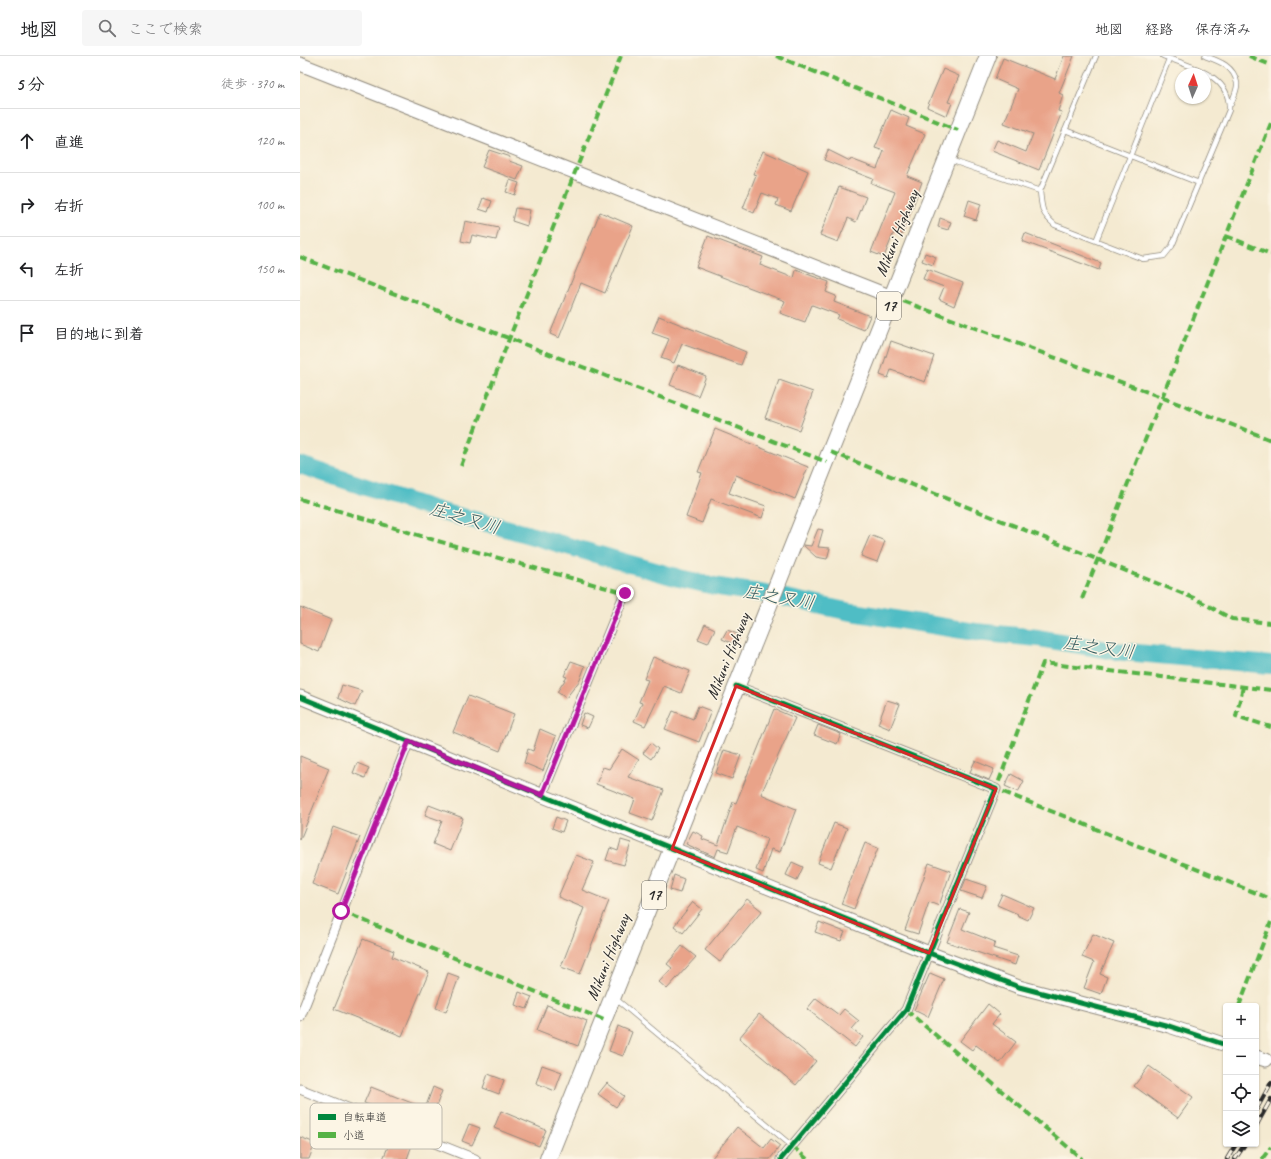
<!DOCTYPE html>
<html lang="ja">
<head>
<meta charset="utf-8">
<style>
	body { margin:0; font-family:Caveat,"Klee One",sans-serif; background:#f6f6f6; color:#202124 }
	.controls { position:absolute; right:12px; bottom:12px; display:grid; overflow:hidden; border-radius:4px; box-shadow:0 1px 3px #0004 }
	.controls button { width:36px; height:36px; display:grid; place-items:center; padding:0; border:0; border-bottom:1px solid #e0e0e0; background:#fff; color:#202124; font:20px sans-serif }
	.compass { position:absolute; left:875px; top:12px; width:36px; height:36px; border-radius:50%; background:#fff; box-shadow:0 1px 3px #0004; rotate:3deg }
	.stop { position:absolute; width:12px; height:12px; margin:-9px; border:3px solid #b5179e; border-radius:50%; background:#fff }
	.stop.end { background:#b5179e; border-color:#fff; box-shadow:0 1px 4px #0008 }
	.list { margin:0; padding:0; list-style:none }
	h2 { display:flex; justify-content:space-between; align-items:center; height:52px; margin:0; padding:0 16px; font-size:17px }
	h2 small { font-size:13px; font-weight:400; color:#757577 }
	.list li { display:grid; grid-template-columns:26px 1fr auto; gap:12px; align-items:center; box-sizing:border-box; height:64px; padding:0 16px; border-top:1px solid #e0e0e0 }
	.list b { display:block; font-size:15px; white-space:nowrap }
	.list em { font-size:13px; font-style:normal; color:#757577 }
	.icon { flex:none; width:22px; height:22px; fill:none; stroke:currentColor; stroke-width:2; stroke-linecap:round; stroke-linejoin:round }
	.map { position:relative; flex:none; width:971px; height:1103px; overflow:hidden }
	header { display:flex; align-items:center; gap:24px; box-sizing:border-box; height:56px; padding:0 20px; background:#fff; border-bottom:1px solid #e0e0e0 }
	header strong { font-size:19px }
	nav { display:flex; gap:22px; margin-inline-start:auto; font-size:14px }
	.search { width:280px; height:36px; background:#f6f6f6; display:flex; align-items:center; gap:10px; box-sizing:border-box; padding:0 14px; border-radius:4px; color:#757577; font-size:15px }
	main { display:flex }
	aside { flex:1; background:#fff }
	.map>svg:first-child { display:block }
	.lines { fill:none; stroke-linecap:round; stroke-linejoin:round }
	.river { stroke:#4fbdc5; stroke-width:18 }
	.building { fill:#e9a389 }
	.lane-casing { stroke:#908a7e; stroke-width:6 }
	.street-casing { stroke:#908a7e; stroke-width:11 }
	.secondary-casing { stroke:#908a7e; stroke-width:15 }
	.highway-casing { stroke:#908a7e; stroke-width:18 }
	.lane { stroke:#fff; stroke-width:4.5 }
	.street { stroke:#fff; stroke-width:9 }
	.secondary { stroke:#fff; stroke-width:13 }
	.highway { stroke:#fff; stroke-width:16 }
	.rail-casing { stroke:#2b2b2b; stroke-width:4.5 }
	.rail { stroke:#fcf5e5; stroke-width:3; stroke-dasharray:9; stroke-linecap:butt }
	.quiet { stroke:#56b246; stroke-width:4; stroke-dasharray:8 4; stroke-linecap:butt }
	.cycleway-casing { stroke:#fcf5e5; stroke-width:8 }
	.cycleway { stroke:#00873e; stroke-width:5 }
	.route { stroke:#b5179e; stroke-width:5 }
	.marked { fill:none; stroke:#d62828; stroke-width:3; stroke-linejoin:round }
	.labels { text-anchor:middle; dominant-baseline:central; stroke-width:3; stroke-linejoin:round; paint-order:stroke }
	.shield { fill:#fcf5e5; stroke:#6a6863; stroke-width:1 }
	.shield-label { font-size:16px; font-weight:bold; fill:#2b2b2b }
	.street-label { font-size:17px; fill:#2b2b2b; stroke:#fcf5e5 }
	.water-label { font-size:18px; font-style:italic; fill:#385e61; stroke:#fcf5e5 }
	.key { fill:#fcf5e5; stroke:#bdb8ad; stroke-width:1 }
	.key-label { font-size:11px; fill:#2b2b2b }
</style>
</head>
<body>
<header>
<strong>地図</strong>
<div class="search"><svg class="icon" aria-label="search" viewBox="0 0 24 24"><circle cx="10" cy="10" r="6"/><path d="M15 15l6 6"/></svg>ここで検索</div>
<nav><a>地図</a><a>経路</a><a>保存済み</a></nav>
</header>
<main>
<aside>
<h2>5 分<small>徒歩 · 370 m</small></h2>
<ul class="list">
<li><svg class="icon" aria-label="ahead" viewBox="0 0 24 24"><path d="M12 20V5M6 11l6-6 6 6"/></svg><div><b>直進</b></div><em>120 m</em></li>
<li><svg class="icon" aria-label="right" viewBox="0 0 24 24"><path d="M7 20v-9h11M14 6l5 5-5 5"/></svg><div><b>右折</b></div><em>100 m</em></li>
<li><svg class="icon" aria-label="left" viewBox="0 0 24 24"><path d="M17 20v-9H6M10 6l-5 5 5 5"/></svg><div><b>左折</b></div><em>150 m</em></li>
<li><svg class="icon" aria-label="arrive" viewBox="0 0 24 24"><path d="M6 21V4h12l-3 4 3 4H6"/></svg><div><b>目的地に到着</b></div></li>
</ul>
</aside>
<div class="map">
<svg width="971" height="1103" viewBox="0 0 971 1103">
	<rect width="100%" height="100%" fill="#fcf5e5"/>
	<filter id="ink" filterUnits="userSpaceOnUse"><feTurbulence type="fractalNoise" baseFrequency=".025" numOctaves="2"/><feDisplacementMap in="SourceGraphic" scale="8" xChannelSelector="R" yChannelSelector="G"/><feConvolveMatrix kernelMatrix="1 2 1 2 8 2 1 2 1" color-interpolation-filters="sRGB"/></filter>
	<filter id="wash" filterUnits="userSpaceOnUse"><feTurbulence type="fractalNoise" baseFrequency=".012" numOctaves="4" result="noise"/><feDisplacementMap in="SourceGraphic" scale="16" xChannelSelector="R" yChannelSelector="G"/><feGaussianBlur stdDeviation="0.9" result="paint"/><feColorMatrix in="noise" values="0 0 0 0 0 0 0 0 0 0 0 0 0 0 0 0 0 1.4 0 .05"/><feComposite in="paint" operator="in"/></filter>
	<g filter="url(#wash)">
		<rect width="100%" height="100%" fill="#f4ead1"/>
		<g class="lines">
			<!-- river -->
			<path class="river" d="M0 409 141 456 191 468 379 522 419 531 472 539 546 555 675 576 738 582 814 595 971 609"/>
		</g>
		<g id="blocks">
			<!-- building -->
			<path class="building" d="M764 0H774L759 37 763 39 758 55 762 56 739 114 692 95 697 84 726 96 733 78 704 67 718 33 695 23 703 2 755 23Z
				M643 13 659 20 648 46 652 47 647 60 627 51Z
				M591 54 609 62 606 70 625 78 607 120 622 126 602 179 594 176 584 201 571 196 595 136 571 127 573 123 524 104 528 94 550 105 551 103 577 113 584 95 575 92Z
				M189 94 210 101 209 105 223 110 217 124 182 111Z
				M463 95 508 115 491 155 476 149 478 143 462 137 454 157 443 152 456 119 453 118Z
				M210 124 219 127 215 139 206 136Z
				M539 131 566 141 556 166 548 162 538 186 520 179Z
				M183 142 192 145 188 156 179 153Z
				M669 144 681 148 676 164 664 160Z
				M215 152 230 154 227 170 212 165Z
				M300 156 333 170 305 237 281 227 259 282 250 278Z
				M640 162 651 166 648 174 638 171Z
				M165 165 199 172 196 184 172 179 170 187 161 185Z
				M725 177 801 207 799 214 722 185Z
				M408 180 463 201 460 209 494 222 496 214 529 226 526 236 536 240 534 246 570 260 564 274 537 263 539 259 512 249 505 266 480 257 485 245 396 211Z
				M625 197 636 201 633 209 622 205Z
				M627 213 663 227 654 250 639 243 644 231 623 223Z
				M359 260 422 285V286L446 296 441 309 382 288 374 307 361 302 369 283 352 277Z
				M591 285 634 300 625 326 591 314 588 322 580 319Z
				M378 309 406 320 398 340 370 329Z
				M479 324 513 336 499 374 465 362Z
				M415 373 508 411 495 443 436 419 429 437 466 450 462 462 411 443 402 467 386 461 402 417 398 416Z
				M518 473 523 474 518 491 530 492 527 503 516 501 503 489 511 490Z
				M570 479 585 485 577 506 561 500Z
				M0 551 31 564 19 596 0 588Z
				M405 568 415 573 408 587 398 583Z
				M427 574 440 579 436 589 422 583Z
				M353 601 390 615 381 637 364 630 345 670 334 665 342 647 339 646 348 624 344 623Z
				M271 605 285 610 280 624 266 642 257 636 267 621 264 620Z
				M42 629 62 635 55 650 38 642Z
				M168 640 214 658 200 695 153 676Z
				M587 644 600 648 590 673 578 668Z
				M398 650 411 655 399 686 365 673 373 655 393 663Z
				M474 653 495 662 461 738 496 753 480 796 471 793 463 817 456 814 467 783 437 771 428 796 418 793 415 801 386 788 393 775 403 780 402 783 418 789 433 746 436 747Z
				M284 657 293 661 288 672 280 669Z
				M518 669 541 678 537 688 514 679Z
				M240 673 256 680 243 715 224 707 228 693 233 695Z
				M351 687 358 693 351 703 343 697Z
				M322 693 339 704 328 721 364 734 352 765 330 757 335 743 296 728 303 711 309 713Z
				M424 694 441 699 432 723 416 717Z
				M0 700 29 712 0 784Z
				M675 705 694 713 689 724 670 716Z
				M57 707 69 712 65 722 53 717Z
				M711 718 724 725 718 736 705 730Z
				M129 749 163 762 150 795 133 788 142 765 125 759Z
				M256 761 266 765 262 776 252 772Z
				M534 767 547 772 531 812 518 807Z
				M33 771 60 781 38 838 12 828Z
				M321 784 331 787 324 809 306 804 310 792 318 795Z
				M565 787 578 792 554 853 541 848Z
				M276 799 294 806 282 834 309 845 280 918 261 911 284 852 258 841Z
				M492 806 503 811 497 824 486 819Z
				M629 807 651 815 639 850 629 846 618 878 605 874Z
				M374 819 384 823 380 837 370 834Z
				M666 823 687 830 682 842 661 835Z
				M702 838 734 852 728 864 717 859 718 858 697 849Z
				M447 843 462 855 420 906 405 894Z
				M393 846 402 853 383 877 374 870Z
				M660 853 669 856 662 873 695 886 693 892 718 900 715 909 647 886Z
				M519 866 545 876 541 885 515 876Z
				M793 878 814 887 800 918 807 921 801 938 784 932 794 906 782 901Z
				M63 883 94 895 92 901 129 916 102 980 34 953Z
				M382 890 396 901 367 933 359 926 372 912 367 908Z
				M148 917 159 921 146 956 136 952Z
				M630 917 644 923 628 961 614 954Z
				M219 936 232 941 227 953 215 949Z
				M516 942 539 959 544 953 559 965 552 973 563 981 555 991 507 953Z
				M688 948 700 958 692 968 716 986 700 1007 676 989 672 994 660 985Z
				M247 949 287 965 278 990 237 974Z
				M459 958 516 1005 496 1029 439 982Z
				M318 970 332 976 323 1000 309 995Z
				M242 1009 262 1016 255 1035 236 1027Z
				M849 1010 893 1041 878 1062 834 1030Z
				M188 1018 204 1024 199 1038 183 1032Z
				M307 1027 324 1040 316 1051 298 1038Z
				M71 1031 127 1053 121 1068 64 1047Z
				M133 1031 142 1035 135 1053 126 1050Z
				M201 1055 246 1074 239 1090 194 1072Z
				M169 1068 180 1072 172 1089 162 1085Z
				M437 1071 464 1092 471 1083 480 1090 470 1103H411Z
				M0 1081 15 1087 9 1103H0Z
				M92 1081 112 1089 107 1103H83Z"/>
		</g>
	</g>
	<g filter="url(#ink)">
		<use href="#blocks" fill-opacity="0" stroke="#908a7e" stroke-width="1"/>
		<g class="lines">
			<defs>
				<path id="lane" d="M796 0 740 135C742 153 741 157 755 169L843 203 864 200 872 190 929 54C931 18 890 11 863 0
					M905 0C919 5 934 10 937 27 938 33 933 42 931 48
					M765 74 899 127
					M650 104 740 135
					M796 185 869 3
					M316 943 492 1090"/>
				<path id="street" d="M436 630 696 733 606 954 481 1103
					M242 739 325 537
					M0 961 109 685
					M0 1033 175 1103"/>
				<path id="secondary" d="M0 8 592 241
					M0 641 629 897 719 931 869 970 926 989
					M956 1001 966 1004"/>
				<path id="highway" d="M248 1103 688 0"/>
			</defs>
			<!-- lane casing -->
			<use href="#lane" class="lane-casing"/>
			<!-- street casing -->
			<use href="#street" class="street-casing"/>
			<!-- secondary casing -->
			<use href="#secondary" class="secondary-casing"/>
			<!-- highway casing -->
			<use href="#highway" class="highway-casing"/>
			<!-- lane -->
			<use href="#lane" class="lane"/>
			<!-- street -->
			<use href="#street" class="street"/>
			<!-- secondary -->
			<use href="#secondary" class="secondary"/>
			<!-- highway -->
			<use href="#highway" class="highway"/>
			<defs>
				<path id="rail" d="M956 1054 971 1027
					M956 1070 971 1043
					M927 1103 936 1088
					M935 1103 945 1088"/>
			</defs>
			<!-- rail casing -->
			<use href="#rail" class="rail-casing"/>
			<!-- rail -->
			<use href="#rail" class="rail"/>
			<!-- quiet -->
			<path class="quiet" d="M476 0 658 74
				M949 0 971 9
				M926 180 971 198
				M0 201 527 406
				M592 241 861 341 971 384
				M531 396 896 543 932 563 971 567
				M161 410 209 283 321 0
				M0 443 134 484 325 537
				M782 543 971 67
				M943 631 936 660 971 671
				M971 634 743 607 696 733 971 843
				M41 855 304 964
				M939 950 971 866
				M606 954 782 1103
				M492 1090 507 1103
				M962 1103 971 1091"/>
			<defs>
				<path id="cycleway" d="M436 630 696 733 606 954 481 1103
					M0 641 629 897 719 931 869 970 926 989"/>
			</defs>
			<!-- cycleway casing -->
			<use href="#cycleway" class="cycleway-casing"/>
			<!-- cycleway -->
			<use href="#cycleway" class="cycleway"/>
		</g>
	</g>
	<g class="lines" filter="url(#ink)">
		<!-- route -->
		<path class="route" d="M41 855 109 685 242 739 325 537"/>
	</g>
	<!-- marked area -->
	<path class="marked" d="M436 630 696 733 629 897 372 793Z"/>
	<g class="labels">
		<!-- shield labels -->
		<g class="shield">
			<rect x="577" y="236" width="24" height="28" rx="3"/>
			<rect x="342" y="825" width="24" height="28" rx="3"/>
		</g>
		<g class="shield-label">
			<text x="589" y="250">17</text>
			<text x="354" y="839">17</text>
		</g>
		<!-- street labels -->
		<g class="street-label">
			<text transform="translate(597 177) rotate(-68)">Mikuni Highway</text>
			<text transform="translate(428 600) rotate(-68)">Mikuni Highway</text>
			<text transform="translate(308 901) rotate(-68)">Mikuni Highway</text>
		</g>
		<!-- water labels -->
		<g class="water-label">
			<text transform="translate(165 462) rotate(16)">庄之又川</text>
			<text transform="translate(479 541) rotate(10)">庄之又川</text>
			<text transform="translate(799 591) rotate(8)">庄之又川</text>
		</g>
	</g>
	<!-- legend -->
	<rect x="10" y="1047" width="132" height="46" rx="6" class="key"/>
	<rect x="18" y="1058" width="18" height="6" fill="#00873e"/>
	<rect x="18" y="1076" width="18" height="6" fill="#56b246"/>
	<g class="key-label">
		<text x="43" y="1065">自転車道</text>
		<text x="43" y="1083">小道</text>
	</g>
</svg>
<div class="controls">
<button>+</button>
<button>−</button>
<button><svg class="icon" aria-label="locate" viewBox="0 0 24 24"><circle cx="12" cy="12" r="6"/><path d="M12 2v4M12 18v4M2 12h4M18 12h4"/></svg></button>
<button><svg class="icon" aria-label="layers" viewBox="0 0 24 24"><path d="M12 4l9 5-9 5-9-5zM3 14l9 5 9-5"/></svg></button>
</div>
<svg class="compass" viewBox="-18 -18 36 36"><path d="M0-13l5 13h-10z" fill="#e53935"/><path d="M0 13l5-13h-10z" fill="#757577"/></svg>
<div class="stop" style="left:41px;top:855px"></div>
<div class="stop end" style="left:325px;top:537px"></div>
</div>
</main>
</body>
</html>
